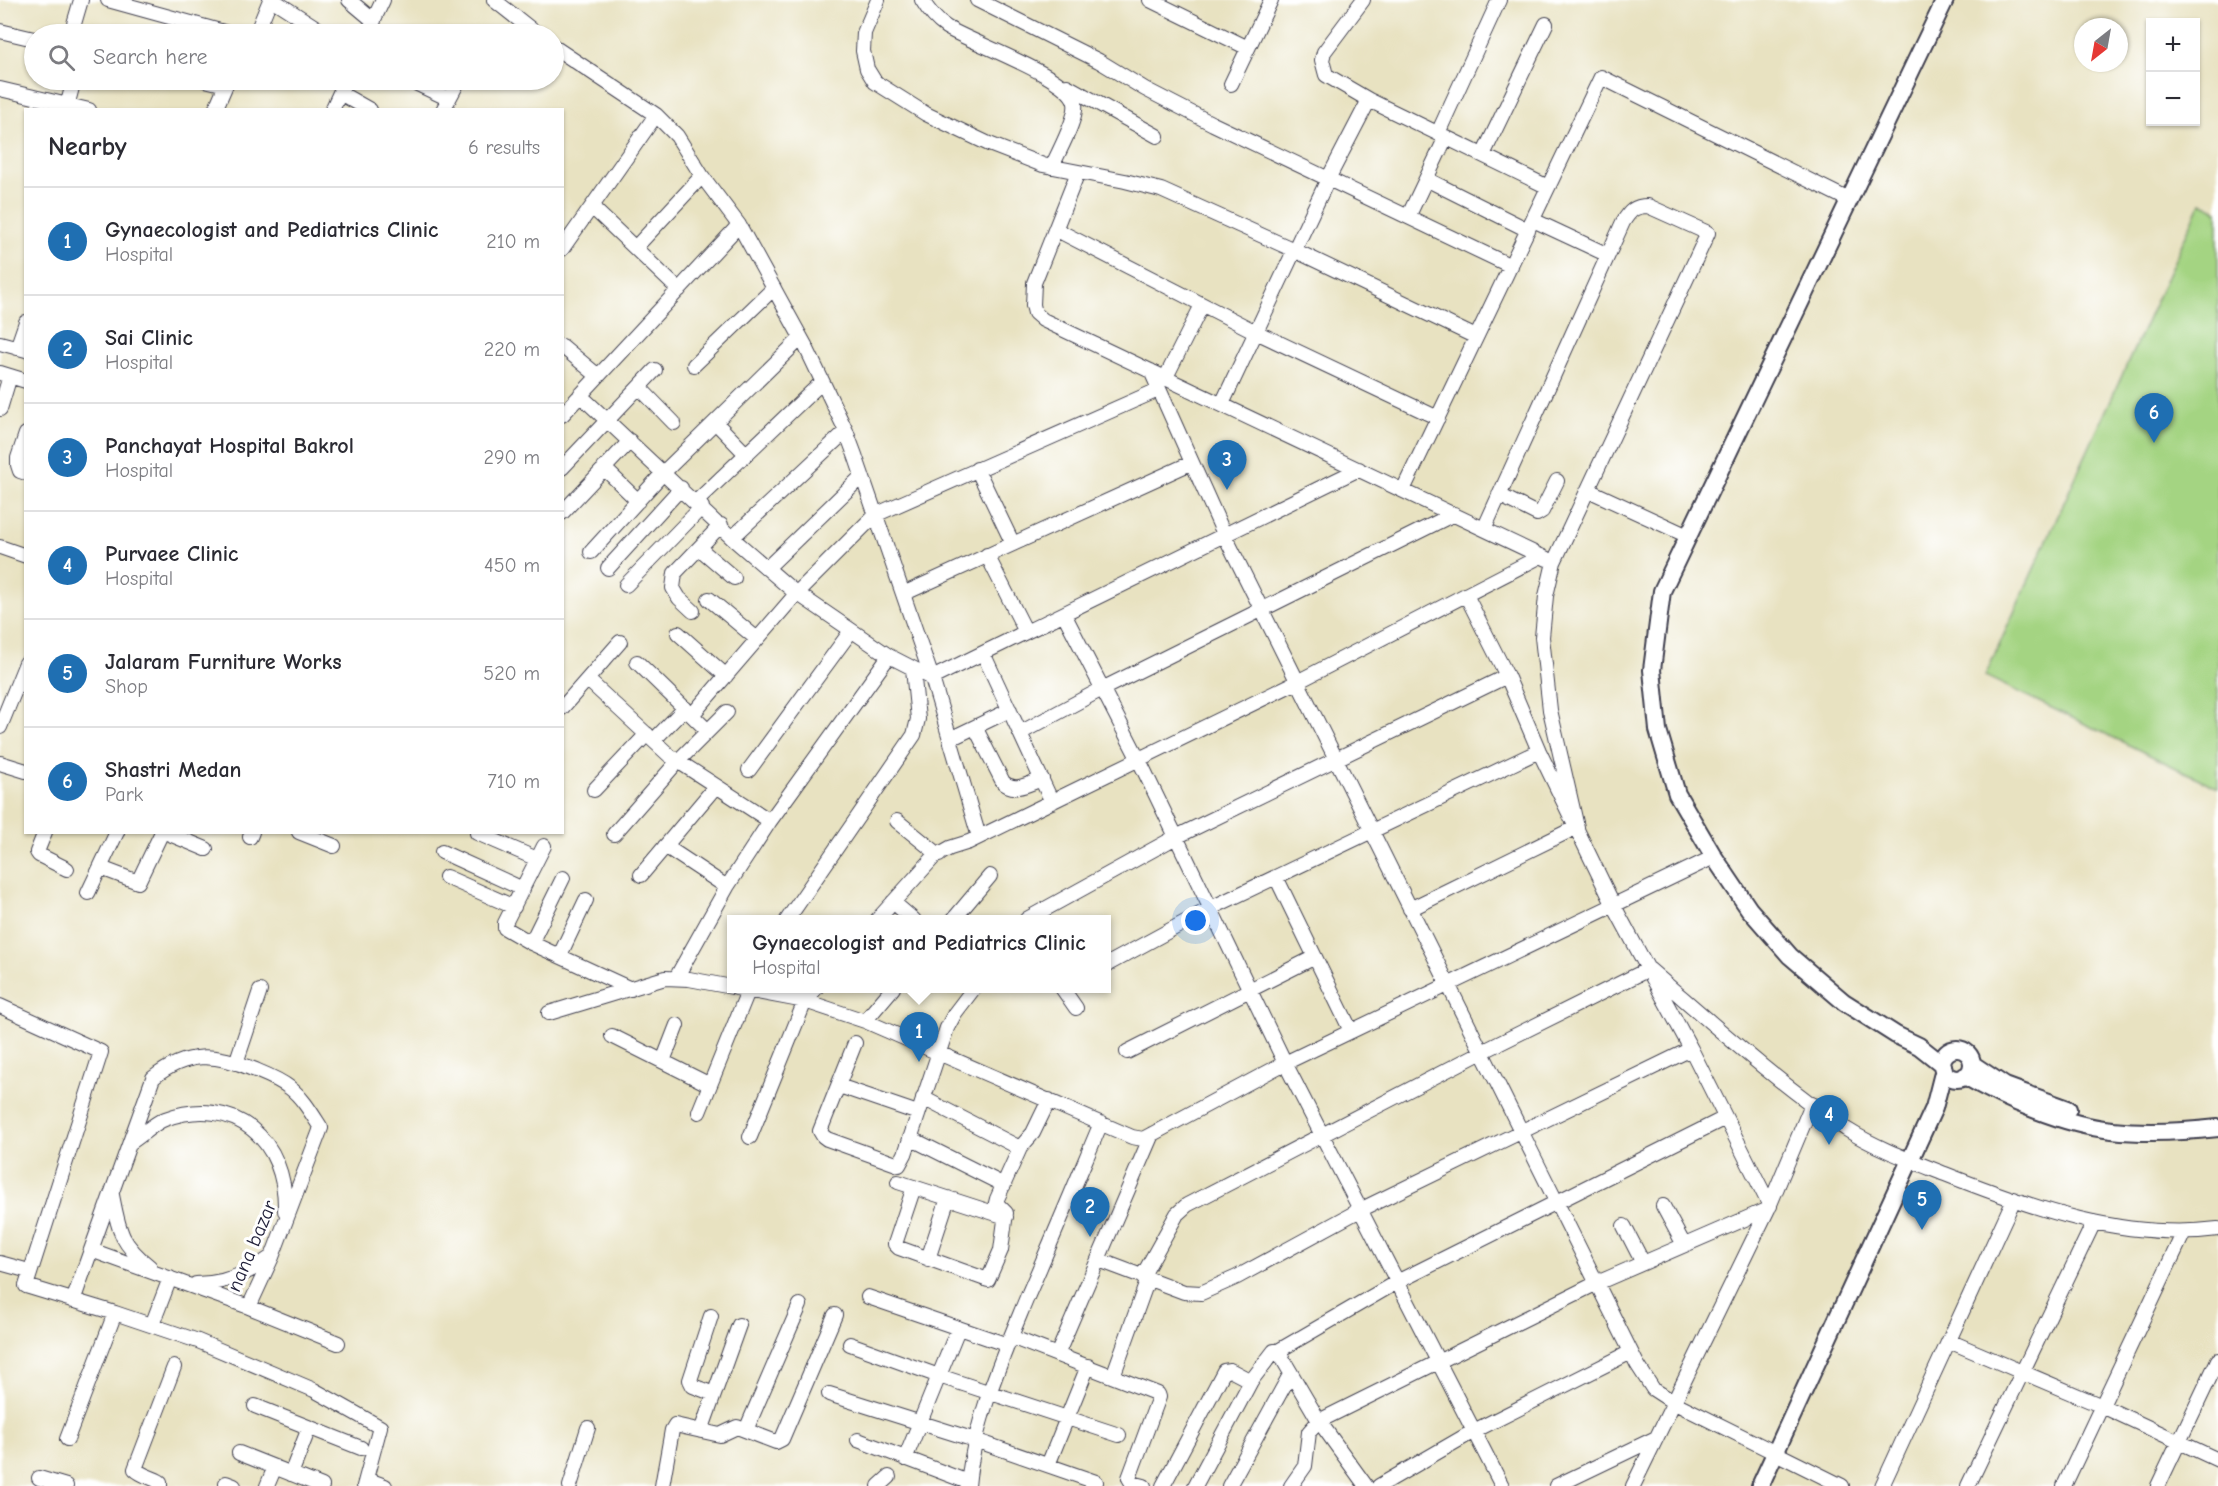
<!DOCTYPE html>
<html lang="en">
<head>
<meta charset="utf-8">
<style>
	body { margin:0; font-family:"Comic Neue",sans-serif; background:#f2f2f3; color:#2b2b33 }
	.controls { position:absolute; right:18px; top:18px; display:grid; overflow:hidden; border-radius:0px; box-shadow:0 2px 4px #0004 }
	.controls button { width:54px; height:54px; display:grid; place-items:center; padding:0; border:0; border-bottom:2px solid #e1e1e2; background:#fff; color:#2b2b33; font:30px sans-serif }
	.compass { position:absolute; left:2074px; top:18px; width:54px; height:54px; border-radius:50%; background:#fff; box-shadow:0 2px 4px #0004; rotate:211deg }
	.you { position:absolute; left:1196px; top:921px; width:21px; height:21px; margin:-15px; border:4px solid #fff; border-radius:50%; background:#1a73e8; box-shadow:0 0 0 9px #1a73e833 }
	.badge { display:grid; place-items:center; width:39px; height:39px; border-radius:50%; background:#1f6fb2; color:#fff; font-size:20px; font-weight:700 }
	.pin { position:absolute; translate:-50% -50px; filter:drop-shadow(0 2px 3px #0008) }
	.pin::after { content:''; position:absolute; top:32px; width:21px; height:18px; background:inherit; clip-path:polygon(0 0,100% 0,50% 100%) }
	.popup { position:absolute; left:727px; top:915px; width:384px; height:78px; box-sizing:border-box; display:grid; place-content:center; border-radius:0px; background:#fff; filter:drop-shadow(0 2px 4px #0005); font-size:20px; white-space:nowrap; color:#7c7c81 }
	.popup b { font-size:22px; color:#2b2b33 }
	.popup::after { content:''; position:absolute; left:50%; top:100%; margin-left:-12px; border:12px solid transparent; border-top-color:#fff }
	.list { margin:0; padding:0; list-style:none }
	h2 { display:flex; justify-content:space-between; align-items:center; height:78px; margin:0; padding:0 24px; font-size:26px }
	h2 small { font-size:20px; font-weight:400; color:#7c7c81 }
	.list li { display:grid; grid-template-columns:39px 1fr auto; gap:18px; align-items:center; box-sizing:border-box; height:108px; padding:0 24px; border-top:2px solid #e1e1e2 }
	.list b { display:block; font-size:22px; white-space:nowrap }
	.list p { margin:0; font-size:20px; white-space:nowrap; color:#7c7c81 }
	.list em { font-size:20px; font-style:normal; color:#7c7c81 }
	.icon { flex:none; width:33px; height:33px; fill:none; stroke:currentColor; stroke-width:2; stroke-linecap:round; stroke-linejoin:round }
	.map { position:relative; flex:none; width:2218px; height:1486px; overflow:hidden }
	.search { position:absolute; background:#fff; box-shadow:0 2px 4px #0004; left:24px; top:24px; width:540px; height:66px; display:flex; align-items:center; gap:15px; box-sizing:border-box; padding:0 21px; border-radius:33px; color:#7c7c81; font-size:22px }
	.panel { position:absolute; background:#fff; box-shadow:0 2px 4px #0004; left:24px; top:108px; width:540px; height:726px; border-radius:0px }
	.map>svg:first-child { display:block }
	.green { fill:#a4d482; stroke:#637b5e; stroke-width:1.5 }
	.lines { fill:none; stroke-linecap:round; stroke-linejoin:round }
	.minor-casing { stroke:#403f4f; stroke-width:16 }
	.major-casing { stroke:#403f4f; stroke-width:20 }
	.minor { stroke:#fff; stroke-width:14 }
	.major { stroke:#fff; stroke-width:16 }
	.labels { text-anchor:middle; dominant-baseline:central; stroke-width:6; stroke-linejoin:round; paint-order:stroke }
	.street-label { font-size:20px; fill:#22223b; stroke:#fff }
</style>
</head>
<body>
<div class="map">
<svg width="2218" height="1486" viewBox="0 0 2218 1486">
	<rect width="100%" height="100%" fill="#fff"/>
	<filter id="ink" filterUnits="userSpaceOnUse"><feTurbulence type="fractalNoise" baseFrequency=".0167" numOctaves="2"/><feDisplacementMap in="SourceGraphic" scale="12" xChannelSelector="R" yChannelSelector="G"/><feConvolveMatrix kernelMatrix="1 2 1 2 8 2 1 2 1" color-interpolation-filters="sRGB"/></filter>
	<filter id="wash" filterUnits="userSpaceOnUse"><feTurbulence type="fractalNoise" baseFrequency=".008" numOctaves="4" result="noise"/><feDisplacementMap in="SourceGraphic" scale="24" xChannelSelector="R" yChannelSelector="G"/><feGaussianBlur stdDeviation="1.35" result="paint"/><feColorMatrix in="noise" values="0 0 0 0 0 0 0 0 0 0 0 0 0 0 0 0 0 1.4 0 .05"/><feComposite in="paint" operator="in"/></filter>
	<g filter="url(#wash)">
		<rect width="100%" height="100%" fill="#e8e2c1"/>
		<!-- green -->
		<path class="green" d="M2201 202 2218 210V788L1985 676Z"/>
	</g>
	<g filter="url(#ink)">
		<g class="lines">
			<defs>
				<path id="minor" d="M108 0 231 34
					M273 0 326 34
					M349 0 374 21
					M494 0 537 34
					M878 0 864 33 863 51 867 69 875 82 926 114 989 144 1043 165 1125 181 1161 190 1294 250 1476 337
					M922 0C928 10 937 21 946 27 971 43 1071 77 1075 103 1078 118 1058 152 1052 167
					M977 0 1099 61 1145 89 1213 124 1511 266
					M1150 0 1248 48
					M1363 0 1324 52 1322 60 1326 75 1369 100 1548 187
					M0 31 34 39
					M71 34 81 0
					M256 34 270 0
					M367 34 383 0
					M554 47 656 115 677 136 702 176 739 225 805 345 846 431 855 455 932 678 979 837
					M205 80 226 85
					M409 80 449 99
					M1231 84 1271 0
					M1067 86 1157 136
					M0 89 89 110
					M340 93 370 110
					M66 110 74 80
					M215 110 228 80
					M332 110 346 80
					M443 110 459 80
					M1438 133 1499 0
					M1483 155 1546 24
					M1078 172 1034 283 1033 305 1035 313 1043 320 1547 559
					M1426 179 1528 230
					M592 207 679 290
					M1408 217 1446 137
					M1533 220 1608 255
					M1055 229 1256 332 1438 418
					M635 248 702 176
					M562 249 656 115
					M0 343 26 350
					M562 346 598 376
					M17 348 26 322
					M694 365 774 288
					M1151 371 1224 534 1637 1364 1653 1389 1673 1402 1842 1486
					M0 373 26 381
					M1166 377 1202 305
					M639 387 674 423
					M580 395 732 538 791 589 889 656 932 678
					M1222 404 1328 179 1369 100
					M0 409 10 376
					M562 415 739 225
					M715 422 746 454
					M26 434 18 458V465L20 471 26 473
					M562 468 655 370
					M604 468 638 501
					M977 469 1013 544
					M1403 490 1601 77 1849 200
					M1588 490 1688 536
					M1499 495 1537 514 1542 511 1557 481
					M696 502 822 382
					M562 513 630 441
					M732 538 846 431
					M0 547 26 556
					M699 548 734 578
					M591 552 664 472 801 338
					M987 555 1026 632
					M768 567 862 476
					M608 568 681 488
					M626 585 702 507
					M903 594 1191 463
					M1466 595 1507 676 1539 751 1614 906 1691 1049 1770 1206
					M709 599 757 639
					M693 611 679 598 673 588 675 573 721 525
					M1064 614 1139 760 1285 1063 1502 1486
					M678 633 726 676
					M983 653 1052 802
					M637 662 708 731
					M932 678 1359 469
					M588 680 670 756 770 821
					M562 708 620 642
					M692 715 797 593 875 515 1158 390
					M0 727 26 663
					M975 727 1003 782C1014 793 1028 784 1042 779
					M1020 733 1102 689 1454 514
					M950 739 1010 710
					M654 740 685 708
					M0 763 26 771
					M749 770 851 631
					M594 790 647 734
					M897 821 939 855
					M45 832 37 852 39 855 67 869
					M165 832 206 849
					M299 832 334 846
					M477 833 537 859
					M614 834 678 761 727 712
					M250 837 252 832
					M544 846 505 923V928L531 943 631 989
					M665 846 727 887
					M442 852 523 889
					M101 868 138 882 162 832
					M641 875 716 786
					M446 877 514 907
					M1276 877 1351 1031
					M88 893 117 832
					M893 902 914 920
					M1410 909 1577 827 1550 710 1542 637 1546 596 1554 562 1708 233 1648 206C1634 206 1630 211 1623 222L1484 529
					M1027 919 1176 837 1507 676
					M787 920 914 735 918 719 913 669
					M877 920 934 857 950 848 969 842 1297 682 1541 556
					M953 920 990 876
					M531 943 563 878
					M560 955 586 900
					M1106 965 1211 908 1539 751
					M676 978 727 887 770 821 889 656
					M736 988 805 1001 865 1021 1132 1137 1143 1139 1285 1063 1714 857
					M1062 988 1076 1008
					M0 1006 101 1052 26 1286 115 1313 198 1341 314 1390 380 1427 364 1486
					M549 1013 665 978 689 979 732 987
					M865 1021 893 988
					M612 1036 710 1085
					M855 1043 820 1131 823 1136 827 1139 899 1165 905 1154 947 1028 955 1013 974 988
					M1127 1052 1315 957
					M663 1061 677 1025
					M236 1063 260 991
					M839 1086 918 1113
					M923 1098 1020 1148
					M699 1112 748 991
					M750 1137 805 1001 816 988
					M910 1138 1004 1185
					M131 1142C142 1135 154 1123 165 1119 235 1094 287 1140 285 1211
					M898 1182 1006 1217
					M914 1187 895 1244 899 1248 988 1280 1001 1250 1006 1213 996 1203 997 1199 1020 1148 1033 1133 1049 1100
					M112 1195C119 1231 120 1243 150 1267
					M1663 1206 1684 1245
					M1624 1226 1643 1263
					M928 1259 948 1198
					M1099 1260 1184 1292 1201 1293 1237 1277 1360 1210 1691 1049
					M0 1263 29 1271
					M1142 1277 1177 1214 1187 1205 1482 1052 1649 969C1713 1024 1775 1081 1846 1129 1876 1148 1912 1161 1945 1174 2031 1208 2125 1241 2218 1229
					M196 1284C223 1284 249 1273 270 1258
					M868 1297 1008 1345
					M73 1301 91 1250
					M249 1307 272 1257 321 1128C312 1114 303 1098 290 1088 279 1079 265 1074 253 1069 215 1053 187 1051 153 1078L91 1250 249 1307 338 1343
					M711 1316 690 1380 693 1386 714 1394
					M152 1325 170 1278
					M1011 1337 1158 1394 1159 1397 1129 1478 1132 1483 1144 1486
					M1949 1341 2102 1406 2218 1460
					M850 1344 939 1376 1119 1435
					M1278 1351 1319 1421 1366 1486
					M1057 1355 1152 1134
					M1113 1376 1148 1279
					M829 1394 975 1440 1096 1482
					M255 1406 361 1448
					M746 1430 800 1305
					M701 1431 739 1325
					M67 1439 115 1313
					M858 1440 968 1482
					M239 1453 322 1486
					M905 1459 958 1329
					M1048 1465 1088 1366
					M291 1474 309 1428
					M39 1478 66 1486
					M366 1479 385 1486
					M226 1483 234 1486
					M160 1486V1482C152 1477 142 1476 135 1469L174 1367
					M267 1486 275 1467
					M570 1486 588 1428
					M662 1486 672 1430 675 1425 720 1435 737 1427 776 1442 782 1439 835 1315
					M879 1486 889 1477
					M968 1486C974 1420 1003 1356 1028 1295 1053 1238 1077 1180 1101 1123
					M1163 1486 1224 1371 1230 1370 1251 1381
					M1195 1486 1251 1381 1274 1351H1278L1397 1282 1725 1118
					M1229 1486 1291 1373
					M1291 1486 1305 1466 1309 1432 1319 1421 1597 1283 1768 1209
					M1379 1486 1474 1431 1631 1352
					M1556 1486 1656 1438
					M1633 1486 1768 1209 1812 1104
					M1882 1486 2014 1199
					M1968 1486 2094 1222
					M2064 1486 2184 1232
					M2158 1486 2218 1360"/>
				<path id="major" d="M1942 1064a15 15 0 1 1 30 0a15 15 0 1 1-30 0Z
					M1972 1064 2005 1086 2068 1109
					M1943 1065 1919 1046 1896 1035 1844 1002 1790 956 1749 909 1714 857 1677 794 1658 730 1652 670 1662 591 1945 0
					M1965 1076C2006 1100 2065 1125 2112 1130 2148 1134 2182 1132 2218 1128
					M1760 1486 1934 1108 1944 1069"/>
			</defs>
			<!-- minor casing -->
			<use href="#minor" class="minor-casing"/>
			<!-- major casing -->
			<use href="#major" class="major-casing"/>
			<!-- minor -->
			<use href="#minor" class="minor"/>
			<!-- major -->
			<use href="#major" class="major"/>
		</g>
	</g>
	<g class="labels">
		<!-- street labels -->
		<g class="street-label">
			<text transform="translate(252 1246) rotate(-67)">nana bazar</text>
		</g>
	</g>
</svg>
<div class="controls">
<button>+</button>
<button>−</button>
</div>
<svg class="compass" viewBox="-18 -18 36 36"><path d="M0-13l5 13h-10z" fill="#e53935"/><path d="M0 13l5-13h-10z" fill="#7c7c81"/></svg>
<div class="you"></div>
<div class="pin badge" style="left:919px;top:1062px">1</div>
<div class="popup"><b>Gynaecologist and Pediatrics Clinic</b>Hospital</div>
<div class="pin badge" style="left:1090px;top:1237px">2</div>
<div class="pin badge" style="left:1227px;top:490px">3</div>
<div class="pin badge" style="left:1829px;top:1145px">4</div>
<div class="pin badge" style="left:1922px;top:1230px">5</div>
<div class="pin badge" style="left:2154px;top:443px">6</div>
<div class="search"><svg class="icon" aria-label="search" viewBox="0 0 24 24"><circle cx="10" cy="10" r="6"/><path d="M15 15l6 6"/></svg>Search here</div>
<section class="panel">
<h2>Nearby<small>6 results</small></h2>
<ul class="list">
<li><span class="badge">1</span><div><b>Gynaecologist and Pediatrics Clinic</b><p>Hospital</p></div><em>210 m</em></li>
<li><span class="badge">2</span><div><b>Sai Clinic</b><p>Hospital</p></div><em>220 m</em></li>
<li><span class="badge">3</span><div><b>Panchayat Hospital Bakrol</b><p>Hospital</p></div><em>290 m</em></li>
<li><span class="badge">4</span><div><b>Purvaee Clinic</b><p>Hospital</p></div><em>450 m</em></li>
<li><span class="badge">5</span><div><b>Jalaram Furniture Works</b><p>Shop</p></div><em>520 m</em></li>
<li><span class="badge">6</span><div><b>Shastri Medan</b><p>Park</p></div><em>710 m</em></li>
</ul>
</section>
</div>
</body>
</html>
